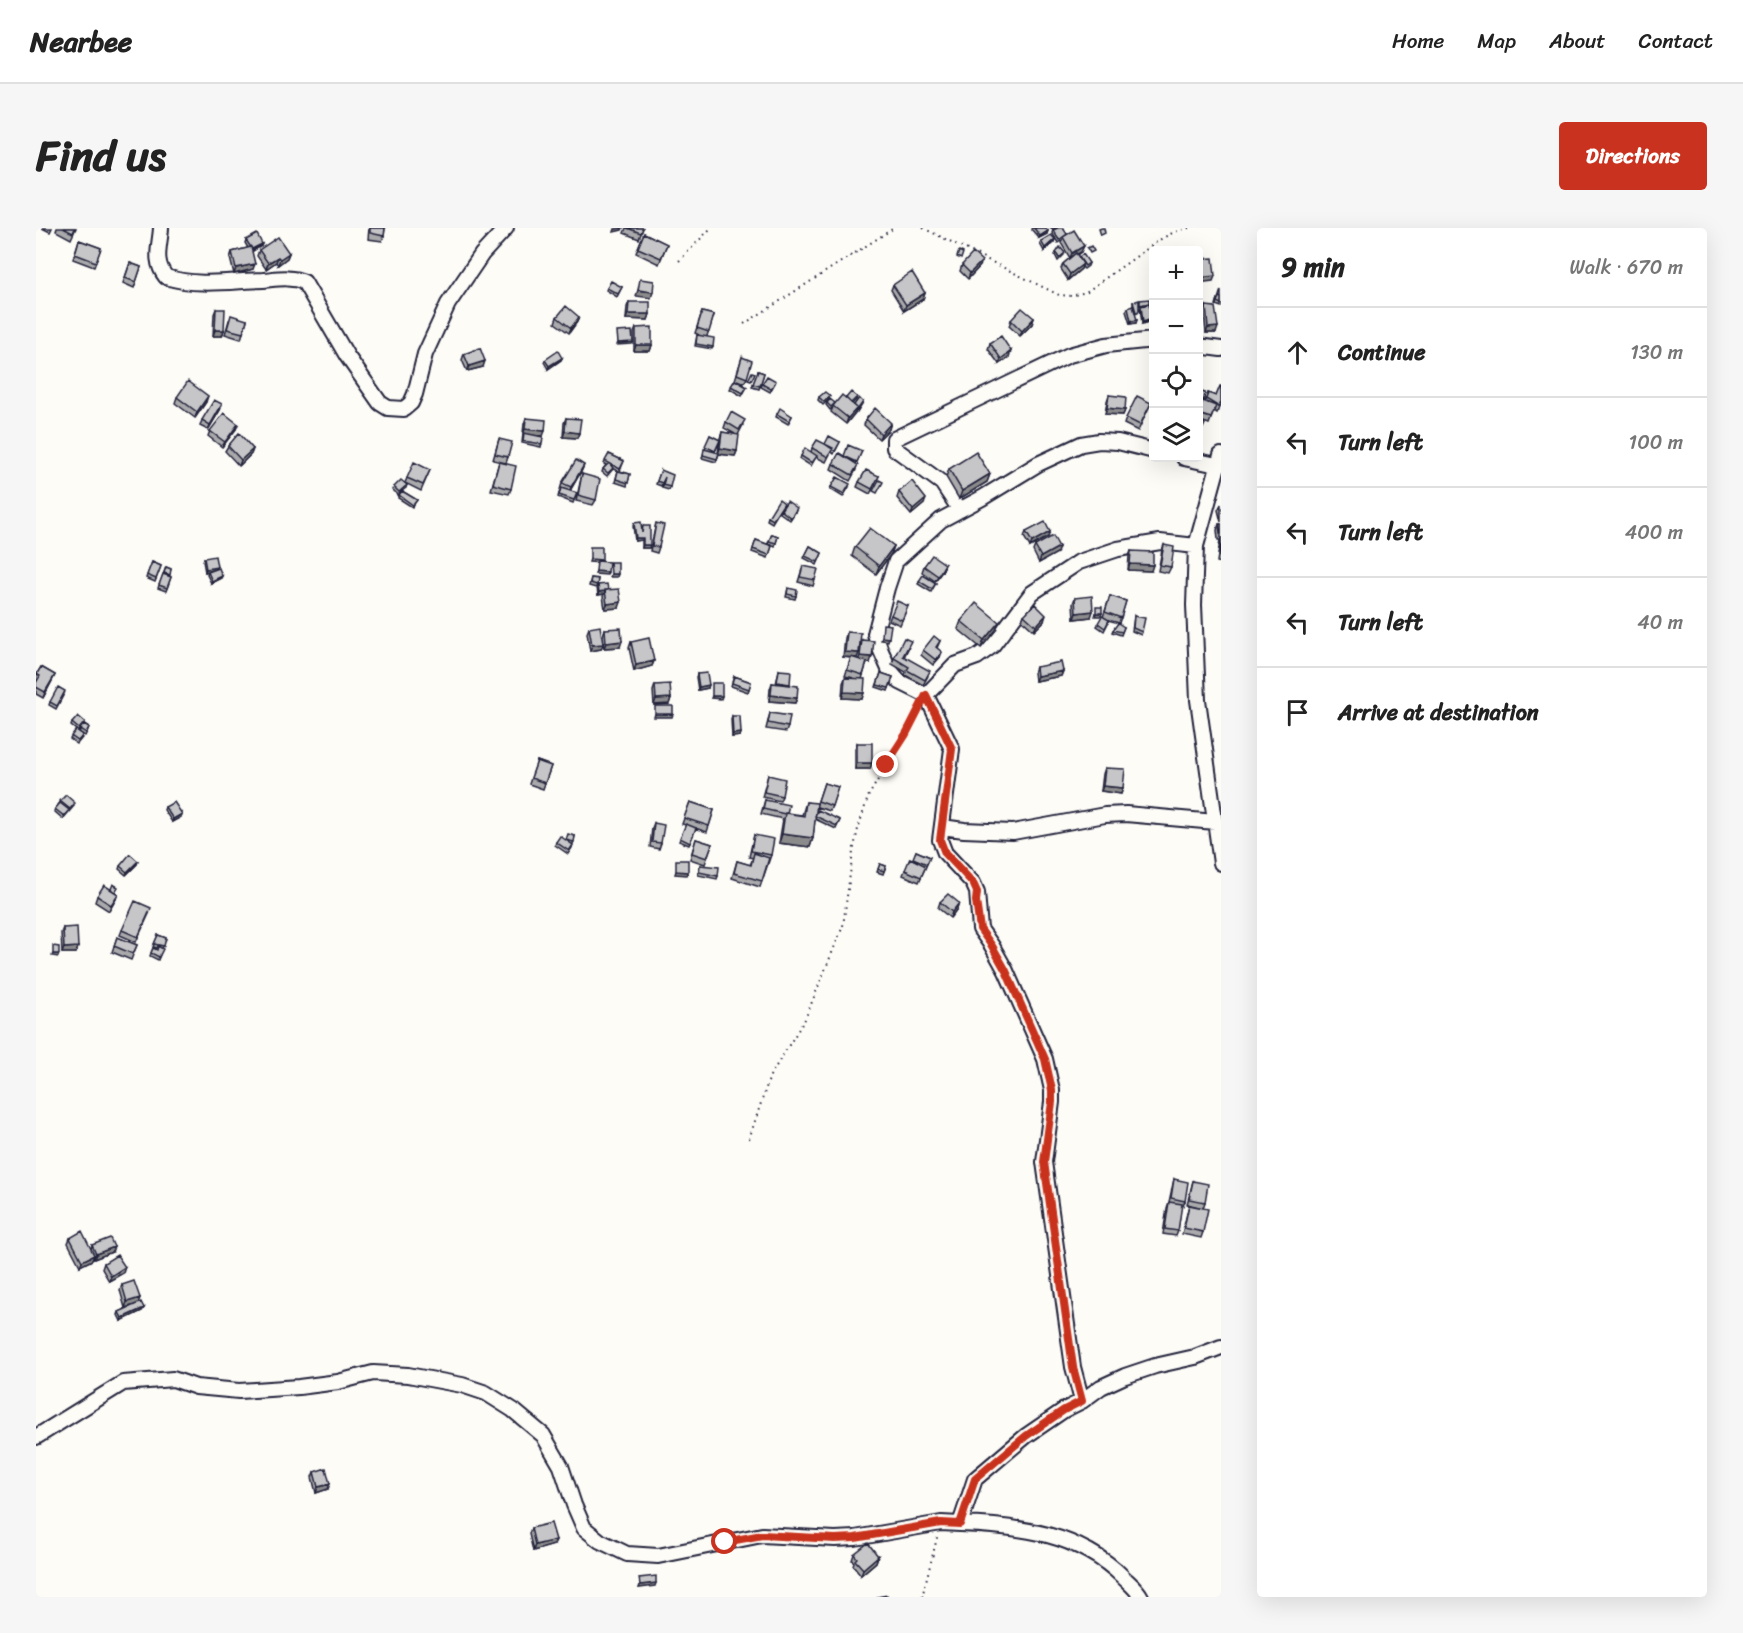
<!DOCTYPE html>
<html lang="en">
<head>
<meta charset="utf-8">
<style>
	body { margin:0; font-family:Sriracha,sans-serif; background:#f6f6f6; color:#222 }
	.controls { position:absolute; right:18px; top:18px; display:grid; overflow:hidden; border-radius:6px; box-shadow:0 6px 24px #0002 }
	.controls button { width:54px; height:54px; display:grid; place-items:center; padding:0; border:0; border-bottom:2px solid #e0e0e0; background:#fff; color:#222; font:30px sans-serif }
	.stop { position:absolute; width:18px; height:18px; margin:-14px; border:4px solid #c8321e; border-radius:50%; background:#fff }
	.stop.end { background:#c8321e; border-color:#fff; box-shadow:0 2px 6px #0008 }
	.list { margin:0; padding:0; list-style:none }
	h2 { display:flex; justify-content:space-between; align-items:center; height:78px; margin:0; padding:0 24px; font-size:26px }
	h2 small { font-size:20px; font-weight:400; color:#767676 }
	.list li { display:grid; grid-template-columns:39px 1fr auto; gap:18px; align-items:center; box-sizing:border-box; height:90px; padding:0 24px; border-top:2px solid #e0e0e0 }
	.list b { display:block; font-size:22px; white-space:nowrap }
	.list em { font-size:20px; font-style:normal; color:#767676 }
	.icon { flex:none; width:33px; height:33px; fill:none; stroke:currentColor; stroke-width:2; stroke-linecap:round; stroke-linejoin:round }
	.map { position:relative; flex:none; width:1185px; height:1369px; overflow:hidden; border-radius:6px }
	header { display:flex; align-items:center; gap:36px; box-sizing:border-box; height:84px; padding:0 30px; background:#fff; border-bottom:2px solid #e0e0e0 }
	header strong { font-size:28px }
	nav { display:flex; gap:33px; margin-inline-start:auto; font-size:21px }
	.intro { display:flex; align-items:center; justify-content:space-between; box-sizing:border-box; height:144px; padding:0 36px }
	h1 { margin:0; font-size:42px }
	.button { padding:15px 27px; border-radius:6px; background:#c8321e; color:#fff; font-size:21px; font-weight:700 }
	main { display:flex; gap:36px; padding:0 36px }
	aside { flex:1; background:#fff; border-radius:6px; box-shadow:0 6px 24px #0002 }
	.map>svg:first-child { display:block }
	.lines { fill:none; stroke-linecap:round; stroke-linejoin:round }
	.street-casing { stroke:#22223b; stroke-width:18 }
	.path { stroke:#22223b; stroke-width:2; stroke-dasharray:1.5 4.5; stroke-linecap:butt }
	.street { stroke:#fdfcf7; stroke-width:14 }
	.wall { fill:#aaaaac; stroke:#22223b; stroke-width:1.5 }
	.shaded-wall { fill:#8b8b8c; stroke:#22223b; stroke-width:1.5 }
	.building { fill:#c6c6c8; stroke:#22223b; stroke-width:1.5 }
	.route { stroke:#c8321e; stroke-width:8 }
</style>
</head>
<body>
<header>
<strong>Nearbee</strong>
<nav><a>Home</a><a>Map</a><a>About</a><a>Contact</a></nav>
</header>
<div class="intro"><h1>Find us</h1><a class="button">Directions</a></div>
<main>
<div class="map">
<svg width="1185" height="1369" viewBox="0 0 1185 1369">
	<rect width="100%" height="100%" fill="#fdfcf7"/>
	<filter id="ink" filterUnits="userSpaceOnUse"><feTurbulence type="fractalNoise" baseFrequency=".0167" numOctaves="2"/><feDisplacementMap in="SourceGraphic" scale="12" xChannelSelector="R" yChannelSelector="G"/><feConvolveMatrix kernelMatrix="1 2 1 2 8 2 1 2 1" color-interpolation-filters="sRGB"/></filter>
	<g filter="url(#ink)">
		<g class="lines">
			<defs>
				<path id="street" d="M125 0C124 18 117 33 130 49 161 59 195 53 227 52 240 51 255 48 268 54L311 128 344 175 352 180 368 181 375 175 379 166 389 126 412 76 446 26 470 0
					M1162 118 1185 121
					M1185 227 1160 318 1158 377 1162 472 1185 635
					M1148 230 1181 237
					M924 282 906 255 858 220V211L1033 127 1070 117 1118 112
					M890 467 919 437 941 429 956 418 996 365 1043 334 1082 321 1124 314 1160 318
					M906 599 928 602 977 604 1069 587 1090 586 1179 594
					M1046 1173 1037 1139 1008 934 1016 874V862L1009 831 970 743 956 718 944 701 941 664 937 655 909 625 904 612 916 521 890 467 864 454 853 441 845 423 839 406 851 360 860 333 905 292 946 270 1002 236 1045 216 1063 213 1082 214 1118 223
					M0 1209 87 1155 137 1151 160 1159 203 1163 263 1159 302 1154 337 1145 372 1147 426 1157 450 1165 477 1182 507 1207 525 1238 538 1277 548 1300 564 1313 591 1326 622 1328 726 1307 799 1311 819 1310 905 1295 924 1296
					M1105 1369C1101 1361 1093 1355 1087 1349 1043 1305 982 1298 924 1296L939 1251 990 1208 1028 1182 1046 1173 1065 1159 1089 1148 1119 1138 1159 1129 1185 1119"/>
			</defs>
			<!-- street casing -->
			<use href="#street" class="street-casing"/>
			<!-- path -->
			<path class="path" d="M887 0 1023 67 1035 68 1050 64 1125 11 1138 4 1153 0
				M643 33 675 0
				M708 96 858 0
				M713 911 734 848 769 791 807 698 817 624 822 601 832 569 883 480
				M886 1369 901 1310"/>
			<!-- street -->
			<use href="#street" class="street"/>
		</g>
		<!-- wall -->
		<path class="wall" d="M6 0H16L14 4Z
			M21 0H40L35 11 20 3Z
			M333 0H349L348 8 346 13 332 11Z
			M590 0H607L603 11 588 5Z
			M996 0H1010L1011 6 1003 10 995 1Z
			M1015 0H1020L1018 2 1045 24 1041 27 1043 29 1053 35 1052 38 1048 41 1046 39 1045 41 1032 52 1025 41 1027 36 1034 30 1025 15 1026 12 1022 15 1016 5 1017 2Z
			M608 5 631 16 623 36 600 25Z
			M1019 11 1018 14 1008 23 1004 16 1005 13Z
			M43 12 65 20 58 39 37 31Z
			M210 12 225 18 216 23 217 41 198 46 194 30 196 24 212 20 209 15Z
			M223 22 253 25 251 30 242 37 240 34 230 41 221 28Z
			M1020 25 1028 27 1022 33 1019 27Z
			M94 35 105 39 98 60 87 55Z
			M926 37 944 38 932 51 924 43Z
			M857 57 889 65 887 71 868 83 855 62Z
			M586 59 581 69 570 62 571 60Z
			M1185 62V79L1180 77Z
			M593 74 614 86 612 92 590 91 591 79Z
			M1097 74 1113 75 1115 93 1106 96 1104 79 1102 85 1099 86 1100 95 1094 96 1090 83 1092 80 1097 78Z
			M1170 78 1180 105H1170L1168 84Z
			M180 81 188 102 186 108H177L178 86Z
			M666 84 678 87 671 108 677 119 676 121 659 118 661 107H663L659 105Z
			M521 89H543L541 94 533 105 519 95Z
			M998 90 996 96 984 108 973 98 975 92Z
			M193 92H211L205 111 189 106Z
			M600 100 616 117 614 123H598V105Z
			M954 115 973 129 963 136 952 121Z
			M428 126 447 139 431 143 426 132Z
			M706 129 711 150 708 155 701 152 711 159 706 168 694 161 699 152Z
			M526 130 525 132 512 141 508 134 509 132Z
			M722 143 728 145 723 161 716 159Z
			M739 155 734 164 725 159 726 156Z
			M1185 158V177H1184L1181 185 1178 183 1173 196 1162 192V182L1166 175 1162 173V163L1169 165 1167 173 1169 174 1172 165 1180 168Z
			M1073 167 1089 182 1087 187 1069 186 1071 173Z
			M794 168 793 171 787 177 782 172 783 169Z
			M141 169 170 174 159 190 139 175Z
			M821 169 820 172 816 176 818 177 827 174 826 176 821 184 820 183 810 196 795 184 797 179 794 182 790 177 791 175 798 178 809 170Z
			M1115 175 1102 203 1088 196 1090 190Z
			M184 182 172 202 164 198 166 192Z
			M741 186 756 188 752 196 740 189Z
			M490 190 507 208 505 219 486 215 488 196Z
			M530 190 543 205 541 210 527 209 528 195Z
			M830 191 853 201 843 211 828 197Z
			M690 194 707 197 702 207 701 223 699 228 683 226 680 234 666 230 674 207 684 212 679 224 682 225 684 210 686 204 699 206 688 200Z
			M202 196 200 201 186 219 172 208 174 203Z
			M463 211 472 229 470 235 457 232Z
			M804 214 798 226 795 224 790 234 780 229 775 238 764 231 765 228 775 224 776 220 789 216Z
			M192 218 217 221 215 226 203 238 189 223Z
			M826 223 820 236V242L814 253 795 241 797 236 808 228Z
			M573 226 588 233 584 243 594 246 591 258 579 254 582 243 577 241 571 248 566 244 567 241 570 237 568 236Z
			M463 234 475 261 473 266 455 262Z
			M548 237 546 242 534 263 541 265 537 275 522 269 526 255Z
			M913 241 954 246 951 254 923 271 910 249Z
			M394 242 385 263 369 255 371 250Z
			M625 242 634 259 633 262 626 260 628 251 625 258 620 256Z
			M546 246 560 272 557 277 540 273Z
			M843 248 834 266 821 259 823 254Z
			M371 257 370 260 366 263 381 272 376 279 362 270 365 264 362 267 357 262 358 259Z
			M795 259H813L807 269 794 261Z
			M863 264 888 276 875 287 861 270Z
			M748 275 736 295 731 292 732 289Z
			M1185 276V294L1182 282Z
			M745 282 760 283 754 292 744 285Z
			M598 295 606 302 607 298 613 320H606V312L599 313 597 298Z
			M620 295 623 319 621 325 614 323Z
			M1183 296H1185V335L1181 334 1184 312H1182L1181 302Z
			M990 304 1012 309 994 319 988 309Z
			M736 306 742 308 739 318 732 315Z
			M720 312 736 318 732 330 716 324Z
			M1128 317 1135 339 1132 345 1122 343 1126 322Z
			M774 318 786 325 781 337 768 330Z
			M858 318 855 326 840 346 816 328 819 319Z
			M999 318 1021 325 1003 335 997 323Z
			M1095 323 1115 343 1092 342 1093 328Z
			M168 330 181 339V341L186 348 185 350 175 355 171 347 172 344 177 342 169 344 167 333Z
			M116 334 125 338 119 354 110 350Z
			M909 336 907 342 899 353 886 344 888 338Z
			M767 338 779 352 777 358 762 354Z
			M130 339 135 341 133 348 135 349 130 363 122 360Z
			M555 350 562 351 560 360 553 358Z
			M883 353 900 355 895 364 882 356Z
			M562 357 572 362 583 380 569 381 567 368 568 366 562 367 561 360Z
			M752 360 760 368 759 371 750 369Z
			M1074 368 1090 373 1083 395 1072 392V395L1068 403 1061 398 1067 389Z
			M1039 370 1055 389 1038 391 1037 375Z
			M872 378 864 397 853 392 855 387Z
			M988 387 1008 393 998 403 986 392Z
			M1098 388 1106 404 1105 407 1096 403Z
			M925 393 960 402 945 420 922 401Z
			M1088 399 1085 407 1076 404 1077 402Z
			M553 400 565 421 554 423 551 405Z
			M569 401 584 419 568 420 567 407Z
			M811 404 824 417 826 412 834 435 831 434 826 451V471L806 470 807 455 809 450H818L809 448 815 430 807 429 809 410Z
			M904 413 901 420 904 429 897 437 885 427 887 422Z
			M595 414 618 433 616 438 598 443 593 420Z
			M873 419 868 429 892 448 887 457 869 447 870 444 856 436 858 430Z
			M5 439 19 447 16 453 7 470 0 466V455L1 453 0 452V447Z
			M1000 439 1027 443 1025 448 999 453 998 444Z
			M743 442 754 456 753 457 761 470 759 475 733 473 734 461 736 455 740 456Z
			M845 445 857 449 852 463 840 459Z
			M661 446 672 460 662 462 660 449Z
			M698 448 715 454 712 464 695 458Z
			M619 457 635 470 633 476 618 477 617 463Z
			M28 466 20 481 13 477 14 474Z
			M734 485 752 499 750 504 730 501Z
			M696 488 705 505 704 508 696 509 695 491Z
			M49 494 48 496 53 499 52 502 49 508 43 504 46 499 42 503 46 510 41 516 34 511 40 502 35 498 36 495Z
			M821 515 834 541H819V521Z
			M501 533 515 538 507 561 493 556Z
			M1069 540 1087 560 1085 566 1065 563 1067 546Z
			M732 547 746 568 744 573 726 569Z
			M788 555 802 559 794 583 781 579 780 587 804 592 800 601 779 591 777 610 774 619 743 615 747 591 725 586 729 572 751 585 766 587 770 574 781 576Z
			M30 567 38 578 27 591 18 583 19 581Z
			M654 574 678 582 671 604 659 600H660L653 617 643 613 650 597 646 596Z
			M129 579 146 586 145 589 136 594 128 582Z
			M618 595 625 615 623 621 614 619 616 600Z
			M718 607 735 627 724 659 696 650 701 633 714 637 717 630 713 629Z
			M539 608 536 620 532 626 519 617 520 614 530 612Z
			M660 611 676 616 669 636 654 631Z
			M880 623 894 629 883 654 867 647 869 642 877 632Z
			M102 633 101 636 90 647 83 641 84 638Z
			M844 636 850 638 847 646 841 644Z
			M664 637 682 648 681 651 662 647Z
			M80 664V671L73 683 59 674 61 668Z
			M904 674 923 675 921 681 914 690 902 680Z
			M113 686 100 714 84 707 86 702Z
			M27 700 42 719 40 725H26L25 705Z
			M122 707 130 710 122 732 114 728 117 720 121 722 122 720 117 719Z
			M81 709 101 717 95 732 76 724Z
			M1138 951 1149 973 1147 978H1145L1142 1003 1140 1008 1127 1006 1131 980 1133 974Z
			M1157 953 1169 974 1167 980 1151 976Z
			M1153 977 1167 1004 1165 1010 1146 1006Z
			M34 1010 55 1021 56 1017 76 1024 58 1031 57 1029 56 1032 44 1038 32 1015Z
			M68 1035 87 1045 73 1053 66 1041Z
			M86 1057 102 1076 108 1080 106 1083 85 1093 82 1087 83 1084 101 1076 89 1080 84 1062Z
			M278 1244 292 1261 280 1265 276 1249Z
			M495 1300 518 1317 497 1323 493 1306Z
			M818 1326 842 1328 840 1334 825 1347 817 1337 818 1334 816 1332Z"/>
		<!-- shaded-wall -->
		<path class="shaded-wall" d="M587 0 586 2 578 4 579 1Z
			M1012 3 1011 6 1003 10 1004 8Z
			M1019 11 1018 14 1008 23 1009 20Z
			M226 16 225 18 214 25 215 22Z
			M1048 18 1045 24 1034 30 1036 25Z
			M253 25 251 30 242 37 244 31Z
			M242 29 240 34 230 41 232 35Z
			M946 33 944 38 932 51 934 45Z
			M219 36 217 41 198 46 200 40Z
			M1047 36 1045 41 1032 52 1034 46Z
			M1179 48 1177 53 1162 55V50Z
			M602 62 617 64 615 70 600 68Z
			M889 65 887 71 868 83 870 77Z
			M592 86H614L612 92 590 91Z
			M543 89 541 94 533 105 535 100Z
			M998 90 996 96 984 108 986 103Z
			M1116 91 1115 93 1106 96 1107 94Z
			M1101 92 1100 95 1094 96 1095 93Z
			M1182 99 1180 105H1170L1172 100Z
			M179 102H188L186 108H177Z
			M597 114 596 116 581 117 582 115Z
			M600 117H616L614 123H598Z
			M975 123 973 129 963 136 965 131Z
			M526 130 525 132 512 141 513 138Z
			M449 133 447 139 431 143 433 138Z
			M172 168 170 174 159 190 161 184Z
			M186 176 184 182 172 202 174 197Z
			M821 180 819 185 810 196 812 190Z
			M1071 180 1089 182 1087 187 1069 186Z
			M855 195 853 201 843 211 845 206Z
			M202 196 200 201 186 219 189 214Z
			M489 201 509 203 507 208 487 207Z
			M529 203 543 205 541 210 527 209Z
			M684 220 701 223 699 228 682 226Z
			M217 221 215 226 203 238 205 232Z
			M548 237 546 242 533 264 535 259Z
			M954 246 951 254 923 271 926 263Z
			M890 271 888 276 875 287 877 282Z
			M1014 304 1012 309 994 319 996 314Z
			M600 310H607L606 312 599 313Z
			M607 317H614L613 320H606Z
			M858 318 855 326 840 346 843 338Z
			M1023 319 1021 325 1003 335 1005 329Z
			M554 331 566 332 565 335 553 334Z
			M909 336 907 342 899 353 902 348Z
			M1094 336 1117 337 1115 343 1092 342Z
			M181 339 180 341 169 344 170 341Z
			M560 343 572 344 571 347 559 346Z
			M575 346H582L581 349H574Z
			M186 348 185 350 175 355 176 353Z
			M569 363 568 366 562 367 563 364Z
			M585 374 583 380 569 381 571 376Z
			M1057 383 1055 389 1038 391 1040 385Z
			M1060 385H1066L1065 388H1059Z
			M1010 387 1008 393 998 403 1000 398Z
			M963 394 960 402 945 420 948 412Z
			M846 409 853 410 852 413 845 412Z
			M586 413 584 419 568 420 570 415Z
			M567 416 565 421 554 423 556 417Z
			M809 424 823 425 821 430 807 429Z
			M906 424 904 429 897 437 900 432Z
			M824 428 836 429 834 435 822 433Z
			M618 433 616 438 598 443 600 437Z
			M1027 443 1025 448 999 453 1001 448Z
			M19 447 16 453 7 470 9 464Z
			M673 457 672 460 662 462 663 459Z
			M808 464 828 465 826 471 806 470Z
			M735 467 761 470 759 475 733 473Z
			M676 468H686L685 471 675 470Z
			M635 470 633 476 618 477 620 471Z
			M619 486H637L636 489H618Z
			M705 505 704 508 696 509 697 506Z
			M821 535H836L834 541H819Z
			M1067 558 1087 560 1085 566 1065 563Z
			M146 586 145 589 136 594 137 591Z
			M746 606 777 610 774 619 743 615Z
			M102 633 101 636 90 647 91 644Z
			M640 643 652 644 651 647 639 646Z
			M82 666 80 671 73 683 75 677Z
			M923 675 921 681 914 690 916 684Z
			M42 719 40 725H26L28 720Z
			M17 726H23L22 729 16 728Z
			M78 1019 76 1024 58 1031 60 1026Z
			M58 1027 56 1032 44 1038 46 1033Z
			M89 1039 87 1045 73 1053 75 1048Z
			M104 1070 102 1076 89 1080 91 1074Z
			M108 1080 106 1083 85 1093 86 1090Z
			M294 1256 292 1261 280 1265 282 1259Z
			M520 1312 518 1317 497 1323 499 1317Z
			M842 1328 840 1334 825 1347 827 1341Z
			M620 1355 619 1358 603 1360 604 1357Z"/>
		<!-- building -->
		<path class="building" d="M27 0H39L37 5Z
			M334 0H349L348 8 334 5Z
			M591 0H607L605 5Z
			M998 0H1010L1012 3 1004 8Z
			M1022 0H1027L1031 6 1023 12 1017 2Z
			M1066 0H1068L1069 5 1065 7 1063 1Z
			M1038 2 1048 18 1036 25 1027 9Z
			M608 5 631 16 625 30 602 20Z
			M221 6 226 16 216 21 210 12Z
			M1015 7 1019 11 1009 20 1005 13Z
			M242 9 253 25 244 31 242 29 232 35 223 22Z
			M43 12 65 20 60 34 39 26Z
			M1055 18 1058 23 1054 25 1051 20Z
			M215 19 219 36 200 40 196 24Z
			M1024 19 1029 25 1023 30 1020 25Z
			M923 23 927 25 925 31 921 29Z
			M937 25 946 33 934 45 926 37Z
			M1040 25 1047 36 1034 46 1027 36Z
			M1047 26 1053 35 1049 38 1043 29Z
			M1177 30 1179 48 1162 50V31Z
			M94 35 105 39 100 54 89 50Z
			M876 44 889 65 870 77 857 57Z
			M604 51 618 53 617 64 602 62Z
			M575 53 586 59 582 66 571 60Z
			M1183 69 1185 70V76L1181 74Z
			M1113 71V75L1104 77V72Z
			M1103 72V83L1100 84 1097 74Z
			M593 74H614V86H592Z
			M1113 76 1116 91 1107 94 1105 78Z
			M530 78 543 89 535 100 521 89Z
			M1097 78 1101 92 1095 93 1092 80Z
			M1170 78 1179 79 1182 99 1172 100Z
			M986 80 998 90 986 103 975 92Z
			M180 81H189L188 102H179Z
			M666 84 678 87 673 104 661 100Z
			M1162 85 1165 86 1163 99H1162Z
			M195 87 211 92 207 105 191 101Z
			M616 99V117H600V100Z
			M596 103 597 114 582 115 581 104Z
			M661 107 678 110 677 119 660 116Z
			M965 108 975 123 965 131 954 115Z
			M444 120 449 133 433 138 428 126Z
			M522 123 526 130 513 138 509 132Z
			M706 129 716 133 711 150 701 146Z
			M722 143 728 145 724 158 717 156Z
			M716 144 719 145 715 153 712 152Z
			M731 148 740 153 735 161 726 156Z
			M699 152 711 159 707 165 695 158Z
			M152 153 172 168 161 184 141 169Z
			M1184 158H1185V174L1183 179 1170 171 1172 165 1180 168Z
			M1162 163 1169 165 1168 172 1162 170Z
			M789 164 794 168 788 174 783 169Z
			M815 164 821 169 815 175 810 170Z
			M806 167 821 180 812 190 797 178Z
			M1073 167 1090 169 1089 182 1071 180Z
			M1101 168 1115 175 1104 197 1090 190Z
			M823 170 827 174 822 181 818 177Z
			M794 171 799 175 795 179 791 175Z
			M178 172 186 176 174 197 166 192Z
			M1167 173 1180 178 1175 190 1162 186V182Z
			M744 180 756 188 753 193 741 186Z
			M839 180 855 195 845 206 830 191Z
			M695 184 709 192 703 202 690 194Z
			M188 185 202 196 189 214 174 203Z
			M490 190 510 192 509 203 489 201Z
			M530 190 545 191 543 205 529 203Z
			M1162 192 1169 196 1164 206 1162 205Z
			M686 204 703 207 701 223 684 220Z
			M203 205 217 221 205 232 192 218Z
			M488 205 507 209 506 216 487 213Z
			M674 207 684 212 679 223 669 218Z
			M793 208 804 214 799 223 789 216Z
			M463 211 476 214 472 229 459 226Z
			M781 212 797 220 792 229 776 220Z
			M812 217 826 223 821 234 808 228Z
			M769 220 781 228 776 235 765 228Z
			M668 221 683 225 681 231 667 227Z
			M940 224 954 246 926 263 913 241Z
			M803 225 822 237 816 247 797 236Z
			M573 226 588 233 584 241 569 233Z
			M540 232 548 237 535 259 526 255Z
			M378 234 394 242 387 257 371 250Z
			M463 234 480 238 475 261 457 256Z
			M573 235 577 240 572 245 567 241Z
			M625 242 637 247 634 259 627 257 629 249 626 255 621 253Z
			M830 242 843 248 836 261 823 254Z
			M582 243 594 246 592 255 580 251Z
			M546 246 564 251 560 272 542 267Z
			M801 249 814 256 808 266 795 259Z
			M365 252 371 257 363 264 358 259Z
			M843 252 847 254 841 265 837 263Z
			M876 253 890 271 877 282 863 264Z
			M525 260 541 265 538 272 523 267Z
			M366 263 381 272 377 277 363 267Z
			M743 271 748 275 737 292 732 289Z
			M751 273 761 280 755 290 745 282Z
			M605 294 606 305 607 298H614V317H607V310H600L598 295Z
			M1009 294 1014 304 996 314 990 304Z
			M620 295 628 297 623 319 616 318Z
			M1183 296H1185V306H1184Z
			M834 300 858 318 843 338 819 319Z
			M736 306 742 308 740 315 733 313Z
			M1017 308 1023 319 1005 329 999 318Z
			M1185 309V329L1183 328Z
			M720 312 736 318 733 327 717 321Z
			M1128 317 1138 319 1135 339 1124 337Z
			M774 318 786 325 782 334 769 328Z
			M554 319H566V332L554 331Z
			M1095 323 1117 324V337L1094 336Z
			M896 327 909 336 902 348 888 338Z
			M179 328 181 339 170 341 168 330Z
			M561 333 573 334 572 344 560 343Z
			M116 334 125 338 120 351 111 347Z
			M574 334H582V346H575Z
			M767 338 782 341 779 352 764 349Z
			M130 339 135 341 134 347 128 345Z
			M183 340 186 348 176 353 172 344Z
			M127 346 135 349 131 360 123 357Z
			M887 347 900 355 896 361 883 353Z
			M555 350 562 351 561 357 554 355Z
			M571 356 572 362 563 364 562 357Z
			M752 360 761 362 760 368 751 366Z
			M583 361 585 374 571 376 569 362Z
			M1056 368 1057 383 1040 385 1039 370Z
			M1074 368 1090 373 1085 390 1069 384Z
			M861 373 872 378 866 392 855 387Z
			M940 375 963 394 948 412 925 393Z
			M999 376 1010 387 1000 398 988 387Z
			M1060 379H1066V385H1060Z
			M1066 388 1073 392 1069 400 1062 395Z
			M1098 388 1109 390 1106 404 1097 400Z
			M1082 395 1088 399 1086 404 1077 402Z
			M847 396 855 397 853 410 846 409Z
			M564 398 567 416 556 417 553 400Z
			M585 400 586 413 570 415 569 401Z
			M811 404 825 405 823 425 809 424Z
			M898 408 904 413 900 419 906 424 900 432 887 422Z
			M613 410 618 433 600 437 595 414Z
			M868 410 875 413 867 428 894 443 889 452 871 442 873 439 858 430Z
			M826 412 838 413 836 429 824 428Z
			M815 429 831 434 827 447 811 442Z
			M1025 434 1027 443 1001 448 1000 439Z
			M5 439 19 447 9 464 0 459V455L4 448 1 446Z
			M743 442 755 443 754 456 741 454Z
			M671 445 673 457 663 459 661 446Z
			M845 445 857 449 853 460 841 457Z
			M698 448 715 454 713 461 696 455Z
			M809 450 829 451 828 465 808 464Z
			M676 455H686V468H676Z
			M736 455 762 458 761 470 735 467Z
			M634 456 635 470 620 471 619 457Z
			M22 459 29 463 21 478 14 474Z
			M619 478H637V486H619Z
			M734 485 754 488 752 499 732 495Z
			M42 488 49 494 43 501 36 495Z
			M696 488H704L705 505 697 506Z
			M48 496 53 499 50 505 44 501Z
			M40 502 47 507 42 513 35 508Z
			M821 515H836V535H821Z
			M501 533 515 538 509 555 495 550Z
			M1069 540 1089 541 1087 560 1067 558Z
			M732 547 749 551 746 568 728 564Z
			M788 555 802 559 796 578 782 573Z
			M30 567 39 575 34 581 24 573Z
			M729 572 753 577 751 585H749V586L727 581Z
			M138 574 146 586 137 591 129 579Z
			M654 574 678 582 673 598 648 590Z
			M770 574 781 575 777 610 746 606 749 585 768 588Z
			M24 575 33 582 28 588 19 581Z
			M782 582 804 592 801 598 779 588Z
			M618 595 628 597 625 615 616 614Z
			M650 596 660 600 654 615 644 610Z
			M532 606 539 608 538 614 530 612Z
			M718 607 738 611 735 627 715 623Z
			M524 608 537 617 533 623 520 614Z
			M660 611 676 616 671 630 656 625Z
			M880 623 894 629 891 636 877 630Z
			M718 625 733 630 726 653 698 645 701 633 715 637Z
			M94 626 102 633 91 644 84 638Z
			M874 630 890 638 885 649 869 642Z
			M640 632H652V644L640 643Z
			M844 636 850 638 848 643 842 641Z
			M664 637 683 639 682 648 663 644Z
			M77 656 82 659 79 664 75 661Z
			M68 657 82 666 75 677 61 668Z
			M912 666 923 675 916 684 904 674Z
			M99 673 115 680 102 709 86 702Z
			M41 699 42 719 28 720 27 700Z
			M122 707 130 710 128 718 118 716Z
			M81 709 101 717 97 726 78 718Z
			M17 718 23 719V726H17Z
			M122 718 127 721 123 729 115 725 117 720 121 722Z
			M1138 951 1152 954 1149 973 1135 970Z
			M1157 953 1172 956 1169 974 1153 971Z
			M1133 974 1146 976 1142 1003 1129 1001Z
			M1153 977 1172 981 1167 1004 1148 1000Z
			M46 1003 58 1027 46 1033 34 1010Z
			M74 1010 78 1019 60 1026 56 1017Z
			M81 1027 89 1039 75 1048 68 1035Z
			M98 1053 104 1070 91 1074 86 1057Z
			M105 1074 108 1080 86 1090 83 1084Z
			M290 1240 294 1256 282 1259 278 1244Z
			M515 1295 520 1312 499 1317 495 1300Z
			M832 1315 842 1328 827 1341 819 1332 821 1330 818 1326Z
			M620 1348V1355L604 1357 603 1350Z
			M851 1367 852 1369H841Z"/>
	</g>
	<g class="lines" filter="url(#ink)">
		<!-- route -->
		<path class="route" d="M689 1314 726 1307 799 1311 819 1310 905 1295 924 1296 939 1251 990 1208 1028 1182 1046 1173 1037 1139 1008 934 1016 874V862L1009 831 970 743 956 718 944 701 940 673 941 664 937 655 909 625 904 612 916 521 890 467 870 506 850 537"/>
	</g>
</svg>
<div class="controls">
<button>+</button>
<button>−</button>
<button><svg class="icon" aria-label="locate" viewBox="0 0 24 24"><circle cx="12" cy="12" r="6"/><path d="M12 2v4M12 18v4M2 12h4M18 12h4"/></svg></button>
<button><svg class="icon" aria-label="layers" viewBox="0 0 24 24"><path d="M12 4l9 5-9 5-9-5zM3 14l9 5 9-5"/></svg></button>
</div>
<div class="stop" style="left:689px;top:1314px"></div>
<div class="stop end" style="left:850px;top:537px"></div>
</div>
<aside>
<h2>9 min<small>Walk · 670 m</small></h2>
<ul class="list">
<li><svg class="icon" aria-label="ahead" viewBox="0 0 24 24"><path d="M12 20V5M6 11l6-6 6 6"/></svg><div><b>Continue</b></div><em>130 m</em></li>
<li><svg class="icon" aria-label="left" viewBox="0 0 24 24"><path d="M17 20v-9H6M10 6l-5 5 5 5"/></svg><div><b>Turn left</b></div><em>100 m</em></li>
<li><svg class="icon" aria-label="left" viewBox="0 0 24 24"><path d="M17 20v-9H6M10 6l-5 5 5 5"/></svg><div><b>Turn left</b></div><em>400 m</em></li>
<li><svg class="icon" aria-label="left" viewBox="0 0 24 24"><path d="M17 20v-9H6M10 6l-5 5 5 5"/></svg><div><b>Turn left</b></div><em>40 m</em></li>
<li><svg class="icon" aria-label="arrive" viewBox="0 0 24 24"><path d="M6 21V4h12l-3 4 3 4H6"/></svg><div><b>Arrive at destination</b></div></li>
</ul>
</aside>
</main>
</body>
</html>
